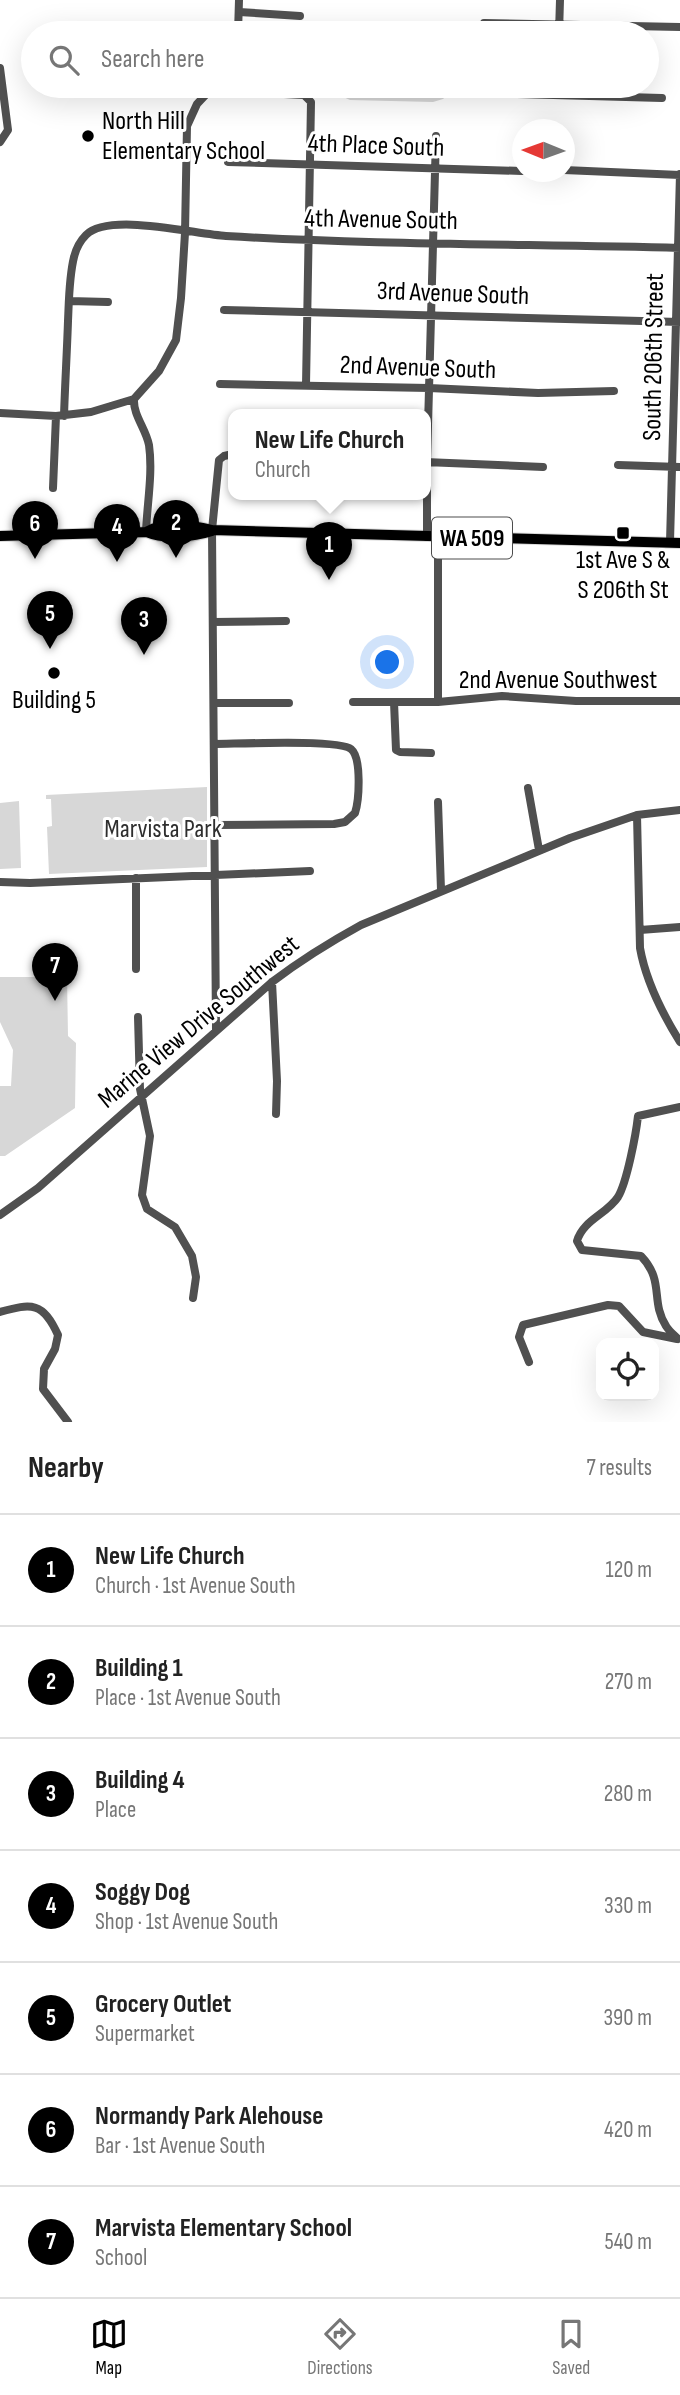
<!DOCTYPE html>
<html lang="en">
<head>
<meta charset="utf-8">
<style>
	body { margin:0; font-family:"Sofia Sans Condensed",sans-serif; background:#f2f2f2; color:#222 }
	.controls { position:absolute; right:21px; bottom:21px; display:grid; overflow:hidden; border-radius:14px; box-shadow:0 7px 28px #0002 }
	.controls button { width:63px; height:63px; display:grid; place-items:center; padding:0; border:0; border-bottom:2px solid #e0e0e0; background:#fff; color:#222; font:35px sans-serif }
	.compass { position:absolute; left:512px; top:119px; width:63px; height:63px; border-radius:50%; background:#fff; box-shadow:0 7px 28px #0002; rotate:271deg }
	.you { position:absolute; left:388px; top:663px; width:24px; height:24px; margin:-18px; border:5px solid #fff; border-radius:50%; background:#1a73e8; box-shadow:0 0 0 10px #1a73e833 }
	.badge { display:grid; place-items:center; width:46px; height:46px; border-radius:50%; background:#000; color:#fff; font-size:23px; font-weight:700 }
	.pin { position:absolute; translate:-50% -58px; filter:drop-shadow(0 2px 4px #0008) }
	.pin::after { content:''; position:absolute; top:37px; width:24px; height:21px; background:inherit; clip-path:polygon(0 0,100% 0,50% 100%) }
	.popup { position:absolute; left:228px; top:409px; width:203px; height:91px; box-sizing:border-box; display:grid; place-content:center; border-radius:14px; background:#fff; filter:drop-shadow(0 2px 5px #0005); font-size:23px; white-space:nowrap; color:#767676 }
	.popup b { font-size:26px; color:#222 }
	.popup::after { content:''; position:absolute; left:50%; top:100%; margin-left:-14px; border:14px solid transparent; border-top-color:#fff }
	.list { margin:0; padding:0; list-style:none }
	h2 { display:flex; justify-content:space-between; align-items:center; height:91px; margin:0; padding:0 28px; font-size:30px }
	h2 small { font-size:23px; font-weight:400; color:#767676 }
	.list li { display:grid; grid-template-columns:46px 1fr auto; gap:21px; align-items:center; box-sizing:border-box; height:112px; padding:0 28px; border-top:2px solid #e0e0e0 }
	.list b { display:block; font-size:26px; white-space:nowrap }
	.list p { margin:0; font-size:23px; white-space:nowrap; color:#767676 }
	.list em { font-size:23px; font-style:normal; color:#767676 }
	.icon { flex:none; width:38px; height:38px; fill:none; stroke:currentColor; stroke-width:2; stroke-linecap:round; stroke-linejoin:round }
	.map { position:relative; flex:none; width:680px; height:1422px; overflow:hidden }
	.search { position:absolute; background:#fff; box-shadow:0 7px 28px #0002; left:21px; right:21px; top:21px; height:77px; display:flex; align-items:center; gap:18px; box-sizing:border-box; padding:0 24px; border-radius:38px; color:#767676; font-size:26px }
	.sheet { height:875px; background:#fff }
	nav { display:flex; justify-content:space-around; align-items:center; box-sizing:border-box; height:98px; border-top:2px solid #e0e0e0; background:#fff; font-size:19px; color:#767676 }
	nav a { display:grid; justify-items:center; gap:4px }
	nav .on { color:#000 }
	.map>svg:first-child { display:block }
	.green { fill:#d7d7d7 }
	.lines { fill:none; stroke-linecap:round; stroke-linejoin:round }
	.major-casing { stroke:#dbdbdb; stroke-width:12 }
	.minor { stroke:#505050; stroke-width:8 }
	.major { stroke:#000; stroke-width:10 }
	.poi-dot { fill:#000; stroke:#fff; stroke-width:2.5 }
	.labels { text-anchor:middle; dominant-baseline:central; stroke-width:6; stroke-linejoin:round; paint-order:stroke }
	.shield { fill:#fff; stroke:#4c4c4c; stroke-width:2 }
	.shield-label { font-size:24px; font-weight:bold; fill:#000 }
	.poi-label { font-size:26px; fill:#000; stroke:#fff }
	.street-label { font-size:26px; fill:#000; stroke:#fff }
	.park-label { font-size:26px; fill:#2e2e2e; stroke:#fff }
</style>
</head>
<body>
<div class="map">
<svg width="680" height="1422" viewBox="0 0 680 1422">
	<rect width="100%" height="100%" fill="#fff"/>
	<!-- green -->
	<path class="green" d="M331 86H336L352 96 427 98 440 96 451 86H456L443 99 433 102 350 100 339 95Z
		M349 86H436V95L349 93Z
		M207 787V867L49 874 47 827 52 826 51 799H46V795Z
		M19 801 21 868 0 869V803Z
		M0 977H67L68 1036 76 1043 75 1108 5 1156H0V1086H11L13 1050 0 1022Z"/>
	<g class="lines">
		<defs>
			<path id="major" d="M146 532C162 522 194 525 212 530L680 543
				M0 536 146 532C165 540 193 537 212 531"/>
		</defs>
		<!-- major casing -->
		<use href="#major" class="major-casing"/>
		<!-- minor -->
		<path class="minor" d="M239 12 300 16
			M484 23 680 27
			M238 33 239 0
			M559 33 560 0
			M0 68 8 130 0 142
			M224 86 242 92 304 95 311 102 306 385
			M479 93 662 98
			M228 162 522 171
			M564 170 680 175
			M69 301 108 302
			M224 310 680 322
			M220 384 429 388 538 393 614 391
			M0 413 56 416 91 412 134 399
			M64 416C65 384 67 352 68 321 69 300 69 277 74 257 76 249 80 241 86 235 109 212 194 234 226 236 377 245 529 244 680 248
			M425 462 543 467
			M618 465 680 467
			M53 488 56 416
			M146 532C147 504 153 473 149 445 146 429 133 415 134 399L159 371 176 340 181 298 185 233 187 126 197 104 214 86
			M427 537V462L436 136
			M670 542 680 174
			M213 622 286 621
			M353 702H438L502 696 576 701H680
			M394 702 396 750 400 752 431 753
			M438 702V537
			M214 703H289
			M214 744C236 744 339 739 351 749 362 758 359 801 355 813L345 822 334 824 216 825
			M528 788 539 850
			M438 802 441 890
			M637 815 640 948C646 982 662 1013 680 1042
			M0 882 30 883 310 871
			M640 930 680 927
			M136 969V878
			M272 982 277 1081 276 1114
			M138 1017 140 1089 150 1136 142 1195 147 1209 175 1227 192 1256 196 1277 193 1298
			M216 1030 212 530 219 460 224 456 233 454
			M0 1215 38 1188 272 982C301 960 330 942 361 925L570 838 637 815 680 810
			M0 1312C32 1303 43 1302 58 1335L55 1349 44 1369 43 1389 68 1422
			M678 1339C674 1335 669 1331 666 1326 650 1301 665 1281 641 1256L582 1250 577 1241C583 1220 607 1214 618 1197 627 1182 636 1134 638 1116L680 1107
			M529 1362 519 1337 523 1325 608 1305 619 1306 643 1332 677 1339"/>
		<!-- major -->
		<use href="#major" class="major"/>
	</g>
	<!-- markers -->
	<g class="poi-dot">
		<circle cx="88" cy="136" r="7"/>
		<rect x="616" y="526" width="14" height="14" rx="3.5"/>
		<circle cx="54" cy="673" r="7"/>
	</g>
	<g class="labels">
		<!-- shield labels -->
		<rect class="shield" x="432" y="517.5" width="80" height="41" rx="5"/>
		<g class="shield-label">
			<text x="472" y="538">WA 509</text>
		</g>
		<!-- poi labels -->
		<g class="poi-label">
			<text x="102" y="121" text-anchor="start">North Hill<tspan x="102" dy="30">Elementary School</tspan></text>
			<text x="623" y="560">1st Ave S &amp;<tspan x="623" dy="30">S 206th St</tspan></text>
			<text x="54" y="700">Building 5</text>
		</g>
		<!-- street labels -->
		<g class="street-label">
			<text transform="translate(376 146) rotate(2)">4th Place South</text>
			<text transform="translate(381 220) rotate(1)">4th Avenue South</text>
			<text transform="translate(453 294) rotate(2)">3rd Avenue South</text>
			<text transform="translate(654 357) rotate(-89)">South 206th Street</text>
			<text transform="translate(418 368) rotate(2)">2nd Avenue South</text>
			<text x="558" y="680">2nd Avenue Southwest</text>
			<text transform="translate(199 1022) rotate(-40)">Marine View Drive Southwest</text>
		</g>
		<!-- park labels -->
		<g class="park-label">
			<text x="163" y="829">Marvista Park</text>
		</g>
	</g>
</svg>
<div class="controls">
<button><svg class="icon" aria-label="locate" viewBox="0 0 24 24"><circle cx="12" cy="12" r="6"/><path d="M12 2v4M12 18v4M2 12h4M18 12h4"/></svg></button>
</div>
<svg class="compass" viewBox="-18 -18 36 36"><path d="M0-13l5 13h-10z" fill="#e53935"/><path d="M0 13l5-13h-10z" fill="#767676"/></svg>
<div class="you"></div>
<div class="pin badge" style="left:329px;top:580px">1</div>
<div class="popup"><b>New Life Church</b>Church</div>
<div class="pin badge" style="left:176px;top:558px">2</div>
<div class="pin badge" style="left:144px;top:655px">3</div>
<div class="pin badge" style="left:117px;top:562px">4</div>
<div class="pin badge" style="left:50px;top:649px">5</div>
<div class="pin badge" style="left:35px;top:559px">6</div>
<div class="pin badge" style="left:55px;top:1001px">7</div>
<div class="search"><svg class="icon" aria-label="search" viewBox="0 0 24 24"><circle cx="10" cy="10" r="6"/><path d="M15 15l6 6"/></svg>Search here</div>
</div>
<section class="sheet">
<h2>Nearby<small>7 results</small></h2>
<ul class="list">
<li><span class="badge">1</span><div><b>New Life Church</b><p>Church · 1st Avenue South</p></div><em>120 m</em></li>
<li><span class="badge">2</span><div><b>Building 1</b><p>Place · 1st Avenue South</p></div><em>270 m</em></li>
<li><span class="badge">3</span><div><b>Building 4</b><p>Place</p></div><em>280 m</em></li>
<li><span class="badge">4</span><div><b>Soggy Dog</b><p>Shop · 1st Avenue South</p></div><em>330 m</em></li>
<li><span class="badge">5</span><div><b>Grocery Outlet</b><p>Supermarket</p></div><em>390 m</em></li>
<li><span class="badge">6</span><div><b>Normandy Park Alehouse</b><p>Bar · 1st Avenue South</p></div><em>420 m</em></li>
<li><span class="badge">7</span><div><b>Marvista Elementary School</b><p>School</p></div><em>540 m</em></li>
</ul>
</section>
<nav>
<a class="on"><svg class="icon" aria-label="map" viewBox="0 0 24 24"><path d="M3 6l6-2 6 2 6-2v14l-6 2-6-2-6 2zM9 4v14M15 6v14"/></svg>Map</a>
<a><svg class="icon" aria-label="directions" viewBox="0 0 24 24"><path d="M12 3l9 9-9 9-9-9zM9 14v-3h6M13 9l2 2-2 2"/></svg>Directions</a>
<a><svg class="icon" aria-label="saved" viewBox="0 0 24 24"><path d="M7 4h10v16l-5-4-5 4z"/></svg>Saved</a>
</nav>
</body>
</html>
